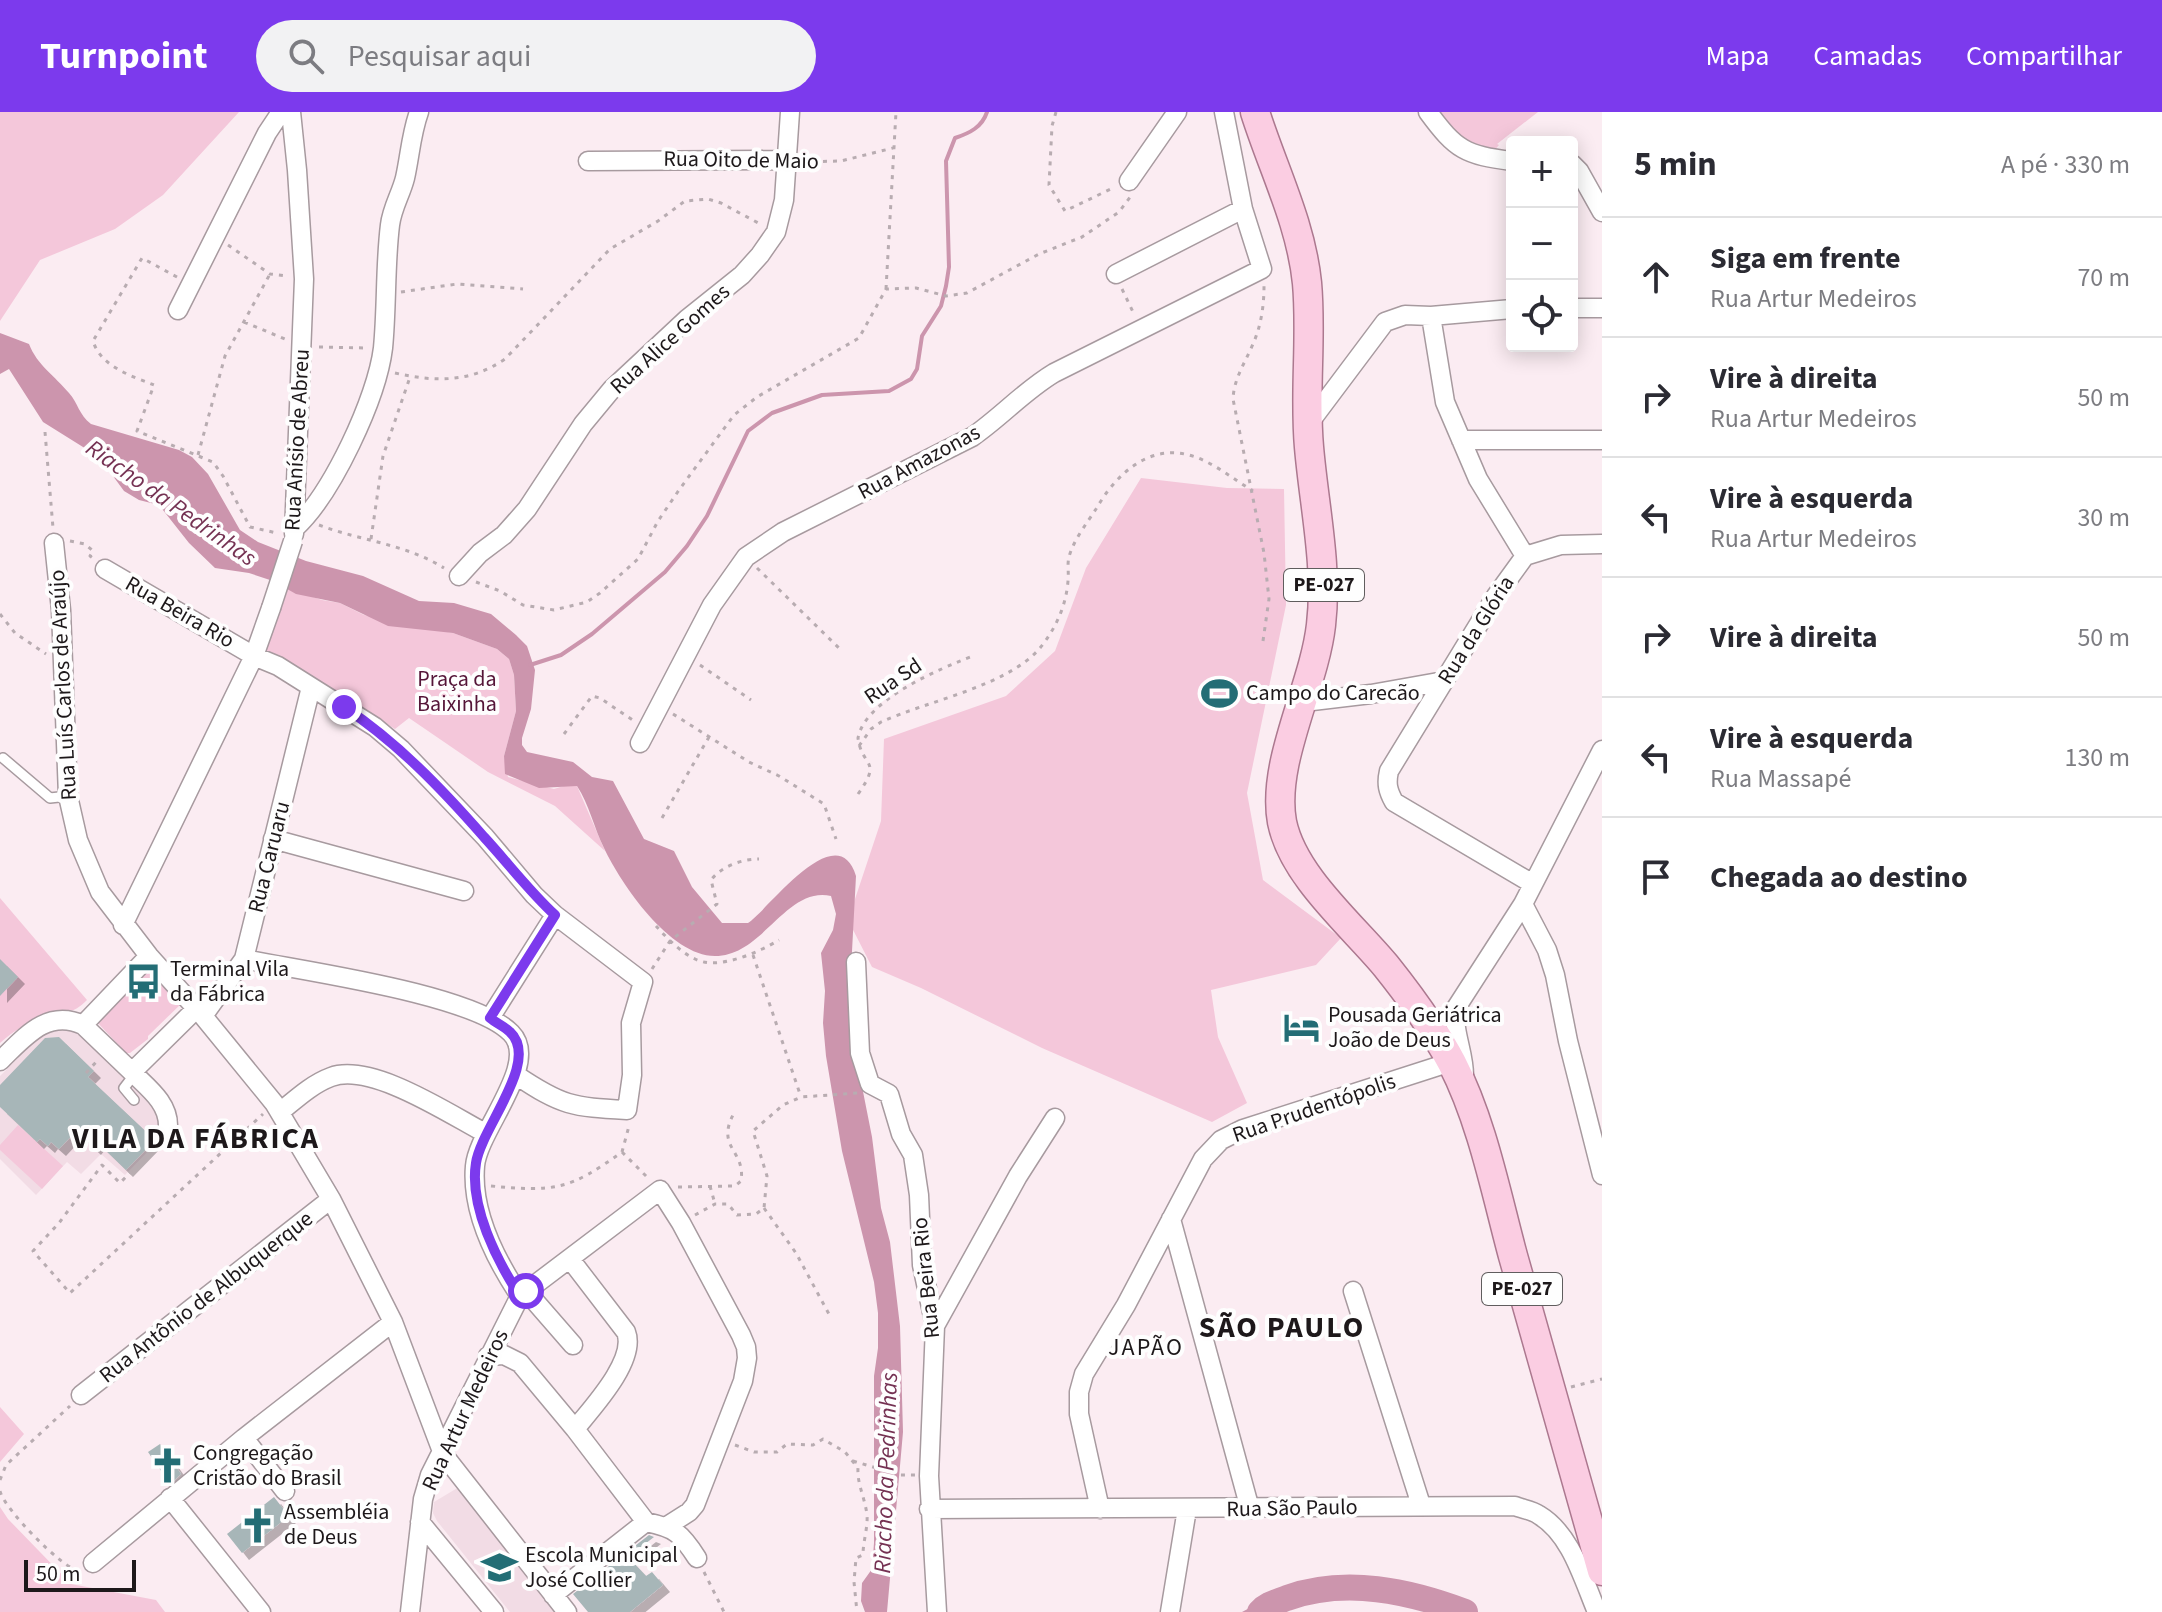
<!DOCTYPE html>
<html lang="pt">
<head>
<meta charset="utf-8">
<style>
	body { margin:0; font-family:"Source Sans 3",sans-serif; background:#f2f2f3; color:#2b2b33 }
	.controls { position:absolute; right:24px; top:24px; display:grid; overflow:hidden; border-radius:8px; box-shadow:0 4px 20px #0003 }
	.controls button { width:72px; height:72px; display:grid; place-items:center; padding:0; border:0; border-bottom:2px solid #e1e1e2; background:#fff; color:#2b2b33; font:40px sans-serif }
	.scale { position:absolute; left:24px; bottom:20px; width:112px; box-sizing:border-box; padding-left:8px; border:4px solid #1d181a; border-top:0; font-size:22px; line-height:28px; white-space:nowrap; color:#1d181a; -webkit-text-stroke:6px #fefefe; paint-order:stroke }
	.stop { position:absolute; width:24px; height:24px; margin:-18px; border:6px solid #7c3aed; border-radius:50%; background:#fff }
	.stop.end { background:#7c3aed; border-color:#fff; box-shadow:0 2px 8px #0008 }
	.list { margin:0; padding:0; list-style:none }
	h2 { display:flex; justify-content:space-between; align-items:center; height:104px; margin:0; padding:0 32px; font-size:34px }
	h2 small { font-size:26px; font-weight:400; color:#7c7c81 }
	.list li { display:grid; grid-template-columns:52px 1fr auto; gap:24px; align-items:center; box-sizing:border-box; height:120px; padding:0 32px; border-top:2px solid #e1e1e2 }
	.list b { display:block; font-size:30px; white-space:nowrap }
	.list p { margin:0; font-size:26px; white-space:nowrap; color:#7c7c81 }
	.list em { font-size:26px; font-style:normal; color:#7c7c81 }
	.icon { flex:none; width:44px; height:44px; fill:none; stroke:currentColor; stroke-width:2; stroke-linecap:round; stroke-linejoin:round }
	.map { position:relative; flex:none; width:1602px; height:1500px; overflow:hidden }
	header { display:flex; align-items:center; gap:48px; box-sizing:border-box; height:112px; padding:0 40px; background:#7c3aed; color:#fff }
	header strong { font-size:38px }
	nav { display:flex; gap:44px; margin-inline-start:auto; font-size:28px }
	.search { width:560px; height:72px; background:#f2f2f3; display:flex; align-items:center; gap:20px; box-sizing:border-box; padding:0 28px; border-radius:44px; color:#7c7c81; font-size:30px }
	main { display:flex }
	aside { flex:1; background:#fff }
	.map>svg:first-child { display:block }
	.built { fill:#f2dce5 }
	.green { fill:#f4c7da }
	.water { fill:#cc95ad }
	.lines { fill:none; stroke-linecap:round; stroke-linejoin:round }
	.stream { stroke:#cc95ad; stroke-width:4 }
	.river { stroke:#cc95ad; stroke-width:26 }
	.building { fill:#a7b6b8; filter:url(#shadow) }
	.lane-casing { stroke:#a79a9f; stroke-width:12 }
	.street-casing { stroke:#a79a9f; stroke-width:21 }
	.primary-casing { stroke:#ac788f; stroke-width:31 }
	.path { stroke:#b8acb1; stroke-width:3; stroke-dasharray:4 6; stroke-linecap:butt }
	.lane { stroke:#fff; stroke-width:9 }
	.street { stroke:#fff; stroke-width:18 }
	.primary { stroke:#fbcde2; stroke-width:28 }
	.street-bridge-casing { stroke:#a79a9f; stroke-width:21; stroke-linecap:butt }
	.street-bridge { stroke:#fff; stroke-width:18 }
	.route { stroke:#7c3aed; stroke-width:10 }
	.labels { text-anchor:middle; dominant-baseline:central; stroke-width:8; stroke-linejoin:round; paint-order:stroke }
	.shield { fill:#fefefe; stroke:#605d5e; stroke-width:2 }
	.shield-label { font-size:20px; font-weight:bold; fill:#1d181a }
	.street-label { font-size:22px; fill:#1d181a; stroke:#fefefe }
	.park-label { font-size:22px; fill:#551538; stroke:#fefefe }
	.poi-label { font-size:22px; fill:#1d181a; stroke:#fefefe; text-anchor:start }
	.water-label { font-size:24px; font-style:italic; fill:#753253; stroke:#fefefe }
	.neighbourhood-label { font-size:24px; letter-spacing:2px; fill:#1d181a; stroke:#fefefe }
	.district-label { font-size:30px; font-weight:bold; letter-spacing:2px; fill:#1d181a; stroke:#fefefe }
</style>
</head>
<body>
<header>
<strong>Turnpoint</strong>
<div class="search"><svg class="icon" aria-label="search" viewBox="0 0 24 24"><circle cx="10" cy="10" r="6"/><path d="M15 15l6 6"/></svg>Pesquisar aqui</div>
<nav><a>Mapa</a><a>Camadas</a><a>Compartilhar</a></nav>
</header>
<main>
<div class="map">
<svg width="1602" height="1500" viewBox="0 0 1602 1500">
	<defs>
		<filter id="shadow"><feDropShadow dx="7" dy="7" stdDeviation="0" flood-color="#0004"/></filter>
	</defs>
	<rect width="100%" height="100%" fill="#fbecf2"/>
	<!-- built -->
	<path class="built" d="M65 913 75 919 165 1004 162 1025 125 1063 101 1042 81 1062 67 1050 36 1083 0 1047V964L51 914Z
		M459 1375 557 1500H510L437 1409 433 1401 434 1390Z"/>
	<!-- green -->
	<path class="green" d="M0 0H239L163 83 115 117 40 148 0 209Z
		M1436 0H1538L1497 32 1499 33 1490 43 1478 46Z
		M1141 366 1227 376 1284 377 1286 493 1247 681 1263 768 1341 826 1316 853 1211 878 1218 925 1247 991 1212 1010 1042 936 921 876 872 855 848 808 881 709 884 627 1006 584 1055 539 1086 456Z
		M286 476 322 488 340 491 364 503 453 521 497 537 509 547 514 563 516 599 504 644 508 665 554 677 567 673 577 674 605 739 555 694 488 660 409 606 395 617 264 538Z
		M0 786 87 888C73 903 63 899 45 905 29 910 13 919 0 931Z
		M150 857 183 890 148 924V927L130 941H126L96 909Z
		M18 1013 63 1054 42 1077 0 1038V1033Z
		M0 1295 24 1322 0 1350Z
		M0 1395 8 1407 71 1472 156 1488 165 1500H0Z"/>
	<!-- water -->
	<path class="water" d="M0 221 29 232C37 253 55 264 69 281 78 291 79 303 91 312L179 338 192 345 208 362 240 418 258 430 306 449 363 464 419 489 454 491 491 502 516 523 527 534 535 558 531 597 522 626V633L527 640 573 650 592 665 613 669 644 727 674 739 692 775 722 811H748C769 797 837 703 856 764L851 858 853 929 872 1025 881 1096 890 1130 900 1214 903 1320 887 1500H865L861 1489 862 1471 872 1457 874 1431V1264L878 1236V1201L874 1170 842 1039 826 944 823 911 825 879 821 841 833 818 836 802 831 784C786 774 763 844 715 844 670 844 621 772 604 736 594 716 589 692 577 674L539 676 505 662 504 644 516 599 514 563 509 547 497 537 453 521 388 514 340 491 296 482 273 469 249 461 215 456 189 431 159 393 139 388 124 379 99 345 43 310 9 257 0 262Z
		M1349 1475 1306 1488 1284 1500H1242C1286 1476 1300 1476 1349 1475Z"/>
	<g class="lines">
		<!-- stream -->
		<path class="stream" d="M530 553 561 543 592 522 665 460 687 434 707 404 748 319 772 301 822 283 889 279 911 267 917 257 922 224 941 194 946 174 949 155 946 49 955 26C970 21 982 15 987 0"/>
		<!-- river -->
		<path class="river" d="M1260 1500C1267 1492 1277 1490 1287 1486 1346 1465 1409 1479 1465 1500"/>
	</g>
	<!-- building -->
	<path class="building" d="M0 847 18 865 0 884Z
		M59 925 94 959 88 965 155 1028 126 1058 98 1031 94 1036 76 1019 59 1037 51 1030 48 1034 40 1027 37 1030 0 995V973L45 926Z
		M160 1332 181 1362 170 1372 148 1340Z
		M274 1385 289 1404 242 1441 227 1422Z
		M649 1423 654 1425 628 1445 646 1464 652 1460 663 1473 630 1500H588L573 1482Z"/>
	<g class="lines">
		<defs>
			<path id="lane" d="M3 646 50 686 68 684
				M134 963 124 976 134 988"/>
			<path id="street" d="M291 0 297 58 304 167 294 422
				M1428 0C1456 38 1465 43 1512 49
				M588 49 787 48
				M1572 52 1579 59 1602 100
				M1129 69 1177 0
				M1116 162 1243 97
				M1572 196H1602
				M178 198 267 21 281 0
				M1431 204 1445 290 1478 367 1525 444
				M1307 314 1385 210 1405 203 1431 204 1512 197
				M1461 328H1602
				M295 416C332 382 377 286 383 236 387 195 385 153 390 113 392 96 401 82 405 66 410 44 411 22 419 0
				M54 431 61 498 68 684 78 728 100 780 149 844 203 904 274 991 331 1087 393 1210 443 1342 567 1500
				M105 457 254 544 278 554 375 615 401 637 485 725 534 783 555 803 643 870 631 911 632 963 627 998C572 995 562 994 516 963
				M459 464 480 441 504 423 527 397 583 312 612 277 687 207 742 163 760 143 776 120 784 88 790 0
				M1304 590 1371 582 1444 569
				M640 631 712 493 746 445 783 420 972 325C1001 305 1024 279 1054 261L1262 157 1243 97 1224 0
				M273 727 464 779
				M1533 772 1394 690C1388 679 1386 672 1389 659L1496 484 1525 444 1561 433 1602 432
				M1523 792 1547 838 1555 863 1568 929 1602 1063
				M123 813 254 544 271 496
				M149 844 83 913 132 960 196 897
				M244 847C302 859 473 882 511 921 541 951 478 1018 475 1054 471 1100 496 1148 520 1184L430 1363 423 1387 410 1500
				M856 850 860 941 870 972 889 982 901 1022 913 1043 919 1083 922 1153 935 1214 929 1364 937 1500
				M203 904 244 847 311 575
				M490 906 555 803
				M0 949C24 926 47 896 83 913
				M132 960C148 976 169 991 168 1015
				M1464 966C1465 941 1452 920 1456 896L1523 792 1602 638
				M280 1000C296 987 312 972 331 965 371 950 449 1002 485 1021
				M1171 1107 1250 1397
				M570 1147 626 1220C637 1248 592 1296 575 1317
				M526 1179 573 1233
				M1353 1179 1421 1393
				M520 1184 660 1078 681 1111 741 1223 746 1235 747 1246 743 1269 695 1393 689 1400 667 1414
				M935 1214 1018 1064 1055 1006
				M488 1244 504 1243 520 1251 575 1317 646 1410
				M81 1283 331 1087
				M244 1326 285 1379
				M170 1386 261 1500
				M929 1397 1515 1394C1522 1397 1532 1398 1539 1403 1571 1422 1583 1467 1597 1500
				M1100 1397 1079 1302V1280L1084 1262 1126 1193 1203 1047 1221 1028 1243 1017 1451 950
				M420 1410 494 1500
				M93 1451 244 1326 393 1210
				M553 1483 646 1410C675 1416 681 1421 697 1446
				M1170 1500 1187 1397"/>
			<path id="primary" d="M1255 0C1273 57 1301 111 1307 171 1312 225 1304 280 1309 335 1314 394 1328 454 1321 513 1314 575 1271 650 1282 710 1293 764 1352 813 1386 854 1410 884 1434 917 1452 951 1482 1009 1496 1081 1513 1144 1542 1249 1572 1354 1602 1459"/>
		</defs>
		<!-- lane casing -->
		<use href="#lane" class="lane-casing"/>
		<!-- street casing -->
		<use href="#street" class="street-casing"/>
		<!-- primary casing -->
		<use href="#primary" class="primary-casing"/>
		<!-- path -->
		<path class="path" d="M1056 0 1052 14 1049 73 1065 99 1115 75
			M803 50 841 49 893 36
			M228 133 270 162 288 164
			M177 165 142 146 93 229C101 255 132 264 154 273L137 319 213 350 223 364 250 415 277 421
			M886 177 896 0
			M1122 177 1134 202
			M401 180 457 172 523 177
			M244 210 285 227
			M319 235 367 236
			M395 261C435 270 470 271 505 247L610 137 658 109 685 89 708 87 721 91 762 113
			M45 320 53 416
			M198 343 225 244 270 162
			M319 413C361 429 406 432 444 456
			M371 427 383 344 410 265
			M70 429 85 432 93 439 90 444 94 447
			M757 456 842 539
			M476 470 500 479 523 493 554 498 587 490 600 481 638 447 658 409 679 378 734 303 757 285 859 226 886 177 916 176 946 184 967 181 1039 142 1082 125 1119 100 1131 84
			M0 502 15 521 46 542
			M1263 529 1269 487 1264 441 1233 287C1234 266 1245 251 1253 232 1261 214 1264 194 1264 174
			M700 553 751 588
			M673 602 749 650 779 664 824 692 836 727
			M564 622 592 584 600 586 634 609
			M859 634 871 617 881 610C927 589 1008 574 1040 536 1056 516 1066 494 1068 469 1069 461 1067 452 1069 445 1073 429 1087 411 1096 397 1115 364 1147 332 1189 343 1212 349 1233 367 1253 379
			M858 682C883 647 862 656 858 626 865 588 939 557 973 544
			M662 706 709 625
			M656 814C667 826 680 840 695 847 718 859 759 840 779 828
			M753 843 801 985
			M652 857 670 829 717 792 711 768C722 754 742 747 759 747
			M86 961 97 949
			M160 1030 120 1071 102 1053 59 1111 33 1139 70 1181 263 1002
			M622 1040 648 1066
			M491 1074C555 1080 569 1078 622 1040L629 1014
			M710 1074 715 1092
			M678 1075 735 1074 741 1069C746 1038 715 1036 734 1001
			M764 1096 796 1141 830 1204
			M695 1103 715 1092H728L737 1103 756 1102 764 1096 767 1064 753 1019 783 993 801 985 858 981
			M1571 1275 1602 1267
			M735 1333 754 1340H777L787 1332 813 1333 823 1327 845 1340 858 1356C857 1372 865 1386 867 1403 868 1416 863 1429 863 1443L856 1446 854 1470 857 1500
			M853 1349 900 1363H915
			M0 1368 6 1353 70 1294
			M0 1379C4 1397 63 1457 79 1459
			M704 1460 724 1500"/>
		<!-- lane -->
		<use href="#lane" class="lane"/>
		<!-- street -->
		<use href="#street" class="street"/>
		<!-- primary -->
		<use href="#primary" class="primary"/>
		<defs>
			<path id="street-bridge" d="M271 496 293 429"/>
		</defs>
		<!-- street-bridge casing -->
		<use href="#street-bridge" class="street-bridge-casing"/>
		<!-- street-bridge -->
		<use href="#street-bridge" class="street-bridge"/>
	</g>
	<g class="lines">
		<!-- route -->
		<path class="route" d="M344 595C397 630 442 677 484 725 508 751 529 779 555 803L490 906C496 911 505 915 510 920 541 949 481 1016 476 1051 469 1094 497 1149 520 1184L526 1179"/>
	</g>
	<!-- icons -->
	<defs>
		<symbol id="stadium-bare" viewBox="-9 -9 18 18"><path d="M0-5a6.5 5 0 1 0 0 10a6.5 5 0 1 0 0-10ZM-3.5-1.8h7v3.6h-7Z" fill="#236d75" stroke="#fefefe" stroke-width="2.5" paint-order="stroke"/></symbol>
		<symbol id="bus-bare" viewBox="-9 -9 18 18"><path d="M-5-6H5V4H4V6H2V4H-2V6H-4V4H-5ZM-3.5-4V0h7V-4ZM-3.5 1.2v1.5H-2V1.2ZM2 1.2v1.5H3.5V1.2Z" fill="#236d75" stroke="#fefefe" stroke-width="2.5" paint-order="stroke"/></symbol>
		<symbol id="hotel-bare" viewBox="-9 -9 18 18"><path d="M-6-4.5h1.5V1H6V5H4.5V3h-9V5H-6ZM-4 0a1.8 1.8 0 1 1 3.6 0ZM.5 0V-2.5h3Q6-2.5 6 0Z" fill="#236d75" stroke="#fefefe" stroke-width="2.5" paint-order="stroke"/></symbol>
		<symbol id="church-bare" viewBox="-9 -9 18 18"><path d="M-1.2-6h2.4v3.5h3.3v2.4h-3.3V6h-2.4V-.1h-3.3v-2.4h3.3Z" fill="#236d75" stroke="#fefefe" stroke-width="2.5" paint-order="stroke"/></symbol>
		<symbol id="school-bare" viewBox="-9 -9 18 18"><path d="M0-5L7-2L0 1L-7-2ZM-4 1L0 2.5L4 1V4Q0 6-4 4Z" fill="#236d75" stroke="#fefefe" stroke-width="2.5" paint-order="stroke"/></symbol>
	</defs>
	<g fill-rule="evenodd">
		<use href="#stadium-bare" x="1194" y="556" width="51" height="51"/>
		<use href="#bus-bare" x="118" y="844" width="51" height="51"/>
		<use href="#hotel-bare" x="1276" y="890" width="51" height="51"/>
		<use href="#church-bare" x="142" y="1328" width="51" height="51"/>
		<use href="#church-bare" x="232" y="1388" width="51" height="51"/>
		<use href="#school-bare" x="474" y="1430" width="51" height="51"/>
	</g>
	<g class="labels">
		<!-- shield labels -->
		<g class="shield">
			<rect x="1284" y="457" width="80" height="32" rx="6"/>
			<rect x="1482" y="1161" width="80" height="32" rx="6"/>
		</g>
		<g class="shield-label">
			<text x="1324" y="473">PE-027</text>
			<text x="1522" y="1177">PE-027</text>
		</g>
		<!-- street labels -->
		<g class="street-label">
			<text transform="translate(741 48) rotate(1)">Rua Oito de Maio</text>
			<text transform="translate(670 227) rotate(-42)">Rua Alice Gomes</text>
			<text transform="translate(297 328) rotate(-87)">Rua Anísio de Abreu</text>
			<text transform="translate(919 350) rotate(-28)">Rua Amazonas</text>
			<text transform="translate(180 500) rotate(30)">Rua Beira Rio</text>
			<text transform="translate(1476 518) rotate(-58)">Rua da Glória</text>
			<text transform="translate(893 569) rotate(-34)">Rua Sd</text>
			<text transform="translate(63 573) rotate(-93)">Rua Luís Carlos de Araújo</text>
			<text transform="translate(269 745) rotate(-76)">Rua Caruaru</text>
			<text transform="translate(1314 996) rotate(-19)">Rua Prudentópolis</text>
			<text transform="translate(926 1166) rotate(-96)">Rua Beira Rio</text>
			<text transform="translate(206 1185) rotate(-38)">Rua Antônio de Albuquerque</text>
			<text transform="translate(465 1298) rotate(-65)">Rua Artur Medeiros</text>
			<text transform="translate(1292 1396) rotate(-1)">Rua São Paulo</text>
		</g>
		<!-- park labels -->
		<g class="park-label">
			<text x="457" y="567">Praça da<tspan x="457" dy="25">Baixinha</tspan></text>
		</g>
		<!-- poi labels -->
		<g class="poi-label">
			<text x="1246" y="581">Campo do Carecão</text>
			<text x="170" y="857">Terminal Vila<tspan x="170" dy="25">da Fábrica</tspan></text>
			<text x="1328" y="903">Pousada Geriátrica<tspan x="1328" dy="25">João de Deus</tspan></text>
			<text x="193" y="1341">Congregação<tspan x="193" dy="25">Cristão do Brasil</tspan></text>
			<text x="284" y="1400">Assembléia<tspan x="284" dy="25">de Deus</tspan></text>
			<text x="525" y="1443">Escola Municipal<tspan x="525" dy="25">José Collier</tspan></text>
		</g>
		<!-- water labels -->
		<g class="water-label">
			<text transform="translate(171 391) rotate(35)">Riacho da Pedrinhas</text>
			<text transform="translate(886 1361) rotate(-88)">Riacho da Pedrinhas</text>
		</g>
		<!-- neighbourhood labels -->
		<g class="neighbourhood-label">
			<text x="1146" y="1235">JAPÃO</text>
		</g>
		<!-- district labels -->
		<g class="district-label">
			<text x="196" y="1026">VILA DA FÁBRICA</text>
			<text x="1282" y="1215">SÃO PAULO</text>
		</g>
	</g>
</svg>
<div class="controls">
<button>+</button>
<button>−</button>
<button><svg class="icon" aria-label="locate" viewBox="0 0 24 24"><circle cx="12" cy="12" r="6"/><path d="M12 2v4M12 18v4M2 12h4M18 12h4"/></svg></button>
</div>
<div class="scale">50 m</div>
<div class="stop" style="left:526px;top:1179px"></div>
<div class="stop end" style="left:344px;top:595px"></div>
</div>
<aside>
<h2>5 min<small>A pé · 330 m</small></h2>
<ul class="list">
<li><svg class="icon" aria-label="ahead" viewBox="0 0 24 24"><path d="M12 20V5M6 11l6-6 6 6"/></svg><div><b>Siga em frente</b><p>Rua Artur Medeiros</p></div><em>70 m</em></li>
<li><svg class="icon" aria-label="right" viewBox="0 0 24 24"><path d="M7 20v-9h11M14 6l5 5-5 5"/></svg><div><b>Vire à direita</b><p>Rua Artur Medeiros</p></div><em>50 m</em></li>
<li><svg class="icon" aria-label="left" viewBox="0 0 24 24"><path d="M17 20v-9H6M10 6l-5 5 5 5"/></svg><div><b>Vire à esquerda</b><p>Rua Artur Medeiros</p></div><em>30 m</em></li>
<li><svg class="icon" aria-label="right" viewBox="0 0 24 24"><path d="M7 20v-9h11M14 6l5 5-5 5"/></svg><div><b>Vire à direita</b></div><em>50 m</em></li>
<li><svg class="icon" aria-label="left" viewBox="0 0 24 24"><path d="M17 20v-9H6M10 6l-5 5 5 5"/></svg><div><b>Vire à esquerda</b><p>Rua Massapé</p></div><em>130 m</em></li>
<li><svg class="icon" aria-label="arrive" viewBox="0 0 24 24"><path d="M6 21V4h12l-3 4 3 4H6"/></svg><div><b>Chegada ao destino</b></div></li>
</ul>
</aside>
</main>
</body>
</html>
